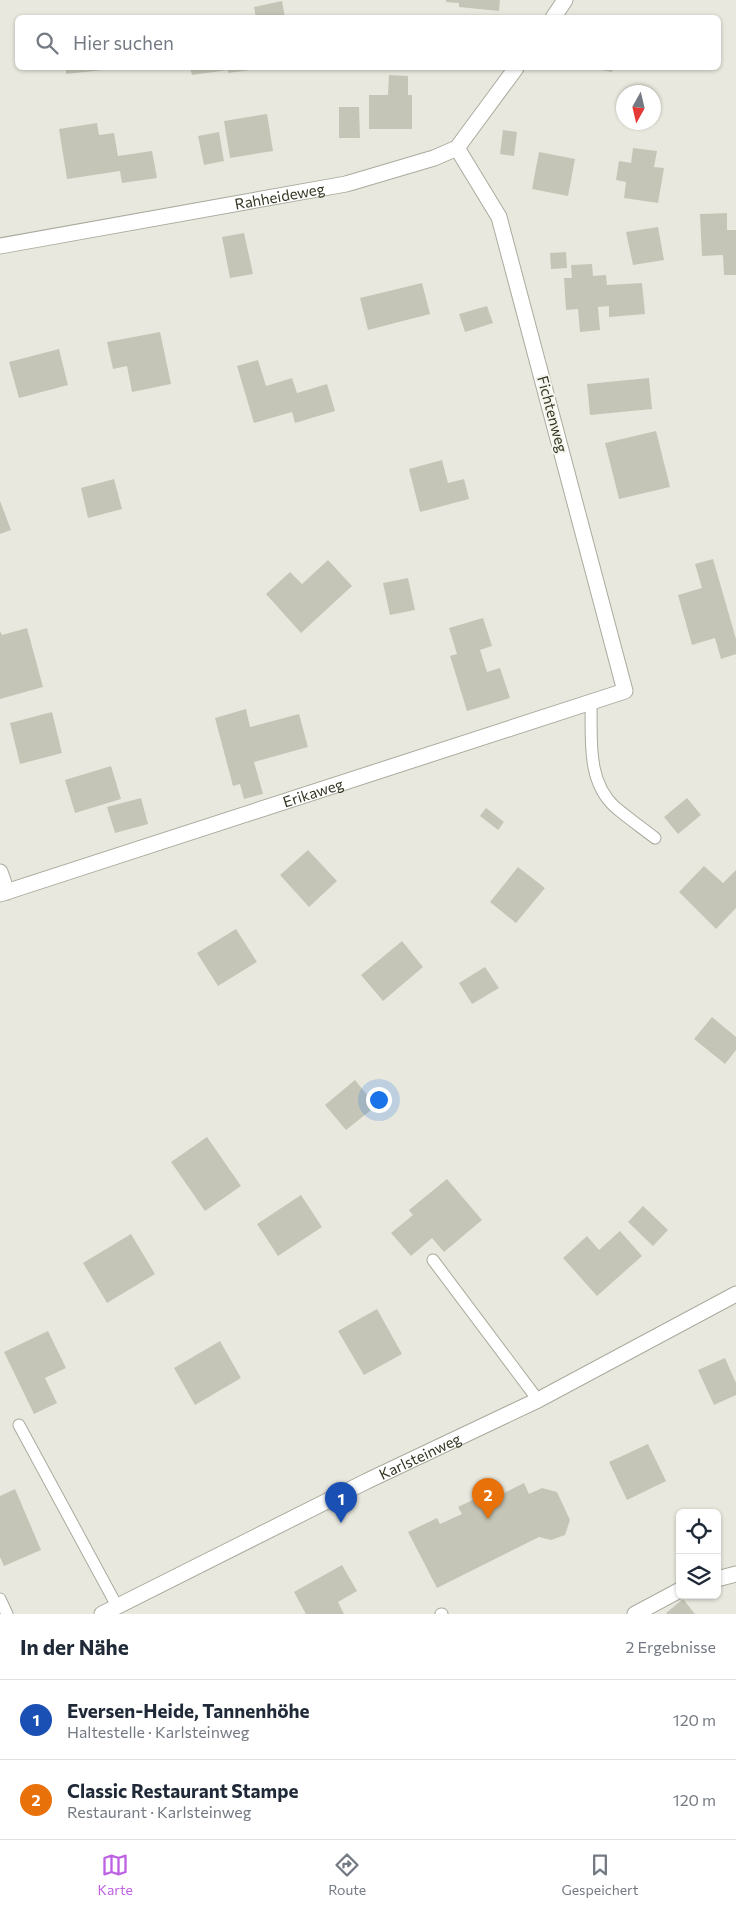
<!DOCTYPE html>
<html lang="de">
<head>
<meta charset="utf-8">
<style>
	body { margin:0; font-family:Commissioner,sans-serif; background:#f6f6f7; color:#1f2937 }
	.controls { position:absolute; right:15px; bottom:15px; display:grid; overflow:hidden; border-radius:8px; box-shadow:0 1px 4px #0004 }
	.controls button { width:45px; height:45px; display:grid; place-items:center; padding:0; border:0; border-bottom:1px solid #e0e1e3; background:#fff; color:#1f2937; font:25px sans-serif }
	.compass { position:absolute; left:616px; top:85px; width:45px; height:45px; border-radius:50%; background:#fff; box-shadow:0 1px 4px #0004; rotate:188deg }
	.you { position:absolute; left:378px; top:1099px; width:18px; height:18px; margin:-12px; border:4px solid #fff; border-radius:50%; background:#1a73e8; box-shadow:0 0 0 8px #1a73e833 }
	.badge { display:grid; place-items:center; width:32px; height:32px; border-radius:50%; background:#bf61e3; color:#fff; font-size:16px; font-weight:700 }
	.pin { position:absolute; translate:-50% -41px; filter:drop-shadow(0 1px 2px #0008) }
	.pin::after { content:''; position:absolute; top:26px; width:18px; height:15px; background:inherit; clip-path:polygon(0 0,100% 0,50% 100%) }
	.list { margin:0; padding:0; list-style:none }
	h2 { display:flex; justify-content:space-between; align-items:center; height:65px; margin:0; padding:0 20px; font-size:21px }
	h2 small { font-size:16px; font-weight:400; color:#747a83 }
	.list li { display:grid; grid-template-columns:32px 1fr auto; gap:15px; align-items:center; box-sizing:border-box; height:80px; padding:0 20px; border-top:1px solid #e0e1e3 }
	.list b { display:block; font-size:19px; white-space:nowrap }
	.list p { margin:0; font-size:16px; white-space:nowrap; color:#747a83 }
	.list em { font-size:16px; font-style:normal; color:#747a83 }
	.icon { flex:none; width:28px; height:28px; fill:none; stroke:currentColor; stroke-width:2; stroke-linecap:round; stroke-linejoin:round }
	.map { position:relative; flex:none; width:736px; height:1614px; overflow:hidden }
	.search { position:absolute; background:#fff; box-shadow:0 1px 4px #0004; left:15px; right:15px; top:15px; height:55px; display:flex; align-items:center; gap:12px; box-sizing:border-box; padding:0 18px; border-radius:8px; color:#747a83; font-size:19px }
	.sheet { height:225px; background:#fff }
	nav { display:flex; justify-content:space-around; align-items:center; box-sizing:border-box; height:70px; border-top:1px solid #e0e1e3; background:#fff; font-size:14px; color:#747a83 }
	nav a { display:grid; justify-items:center; gap:2px }
	nav .on { color:#bf61e3 }
	.map>svg:first-child { display:block }
	.building { fill:#c5c5b7 }
	.lines { fill:none; stroke-linecap:round; stroke-linejoin:round }
	.service-casing { stroke:#aaab9e; stroke-width:13 }
	.minor-casing { stroke:#aaab9e; stroke-width:17 }
	.tertiary-casing { stroke:#aaab9e; stroke-width:17 }
	.service { stroke:#fff; stroke-width:11 }
	.minor { stroke:#fff; stroke-width:15 }
	.tertiary { stroke:#fff; stroke-width:15 }
	.labels { text-anchor:middle; dominant-baseline:central; stroke-width:4; stroke-linejoin:round; paint-order:stroke }
	.street-label { font-size:15px; fill:#323621; stroke:#f5f5ee }
</style>
</head>
<body>
<div class="map">
<svg width="736" height="1614" viewBox="0 0 736 1614">
	<rect width="100%" height="100%" fill="#e8e8de"/>
	<!-- building -->
	<path class="building" d="M446 0H500L499 11 459 7V3L446 2Z
		M282 1 285 18H256L254 7Z
		M66 68H113V69L66 74Z
		M190 68H257V69L228 73V70L192 75Z
		M590 68H613L612 72Z
		M389 75 408 76V95H412V129H369V95H388Z
		M339 107H359L360 138H339Z
		M267 114 273 151 230 158 224 121Z
		M97 123 99 135 114 133 118 156 152 151 157 178 122 183 120 171 67 179 59 129Z
		M503 130 517 132 514 156 500 154Z
		M219 132 224 161 204 165 198 136Z
		M633 148 657 151 654 167 664 168 658 203 624 198 626 182 616 180 619 161 631 163Z
		M539 152 575 159 568 196 532 189Z
		M727 213V230H736V275H724L723 255 702 256 700 214Z
		M658 227 664 260 633 265 626 232Z
		M244 233 253 274 230 278 222 237Z
		M566 252 567 268 551 269 550 253Z
		M592 264 593 276 606 275 607 285 642 283 645 314 609 317V306L598 307 600 330 580 332 578 309 566 310 564 278H572L571 265Z
		M422 283 430 314 368 330 360 298Z
		M487 306 493 323 465 332 459 314Z
		M160 332 171 384 132 392 127 366 113 369 107 342Z
		M59 349 68 385 19 398 9 362Z
		M258 360 266 386 292 378 297 393 327 384 335 411 295 423 292 412 254 423 237 366Z
		M649 378 652 409 590 415 587 384Z
		M656 431 670 487 619 499 605 443Z
		M442 460 448 483 464 479 469 499 420 512 409 469Z
		M114 479 122 509 88 518 81 488Z
		M0 501 11 530 0 534Z
		M713 559 736 639V654L721 659 715 638 692 645 678 595 702 588 695 564Z
		M328 560 352 586 301 633 266 594 290 572 302 584Z
		M408 578 415 610 390 615 383 583Z
		M483 618 492 646 480 650 487 672 500 668 510 698 467 711 450 656 457 654 449 628Z
		M27 628 43 687 0 699V631L2 635Z
		M246 709 250 727 299 714 308 747 254 762 263 794 244 799 240 784 233 786 215 718Z
		M52 712 62 753 20 764 10 723Z
		M111 766 121 799 75 813 65 780Z
		M141 798 148 824 115 833 107 807Z
		M687 798 701 815 678 834 664 817Z
		M486 808 504 822 498 830 480 816Z
		M308 850 337 881 309 907 280 875Z
		M704 866 723 883 736 870V908L716 929 679 892Z
		M518 867 545 888 516 923 490 902Z
		M236 929 257 962 218 986 197 953Z
		M402 941 423 967 383 1001 361 975Z
		M485 967 499 988 472 1004 459 983Z
		M712 1017 736 1037V1050L725 1064 694 1039Z
		M355 1080 376 1106 346 1130 325 1105Z
		M207 1137 241 1186 205 1211 171 1162Z
		M447 1179 482 1220 444 1252 432 1238 411 1256 391 1233 413 1215 409 1210Z
		M301 1195 322 1227 278 1256 257 1224Z
		M643 1206 668 1230 653 1246 628 1222Z
		M620 1231 642 1256 597 1296 563 1258 587 1236 599 1250Z
		M131 1234 155 1274 107 1303 83 1263Z
		M377 1309 402 1354 364 1375 338 1331Z
		M48 1331 66 1368 45 1378 57 1403 34 1414 4 1352Z
		M220 1341 241 1378 195 1405 174 1368Z
		M725 1358 736 1383V1395L714 1405 698 1370Z
		M648 1444 666 1481 627 1500 609 1462Z
		M524 1483 529 1494 542 1488 557 1492 570 1520 565 1535 551 1540 539 1537 437 1588 408 1532 437 1518 440 1524 462 1514 458 1507 483 1495 486 1502Z
		M15 1489 41 1550 4 1566 0 1557V1496Z
		M342 1565 357 1591 338 1602 344 1614H306L294 1592Z
		M683 1599 695 1614H667L666 1613Z"/>
	<g class="lines">
		<defs>
			<path id="service" d="M591 702C592 737 586 781 615 807 628 818 642 828 655 838
				M433 1260 538 1400
				M19 1425 117 1606
				M0 1599 7 1614
				M441 1614H442"/>
			<g id="minor">
				<path d="M553 18 565 0"/>
				<path id="s1" d="M0 246 346 184 434 158 457 148 516 68"/>
				<path d="M0 872 7 892"/>
				<path id="s2" d="M0 894 625 691 499 217 457 148"/>
				<path d="M717 1579 736 1574"/>
				<path d="M635 1614 680 1590"/>
			</g>
			<g id="tertiary">
				<path id="s3" d="M102 1614 367 1481 538 1400 736 1294"/>
			</g>
		</defs>
		<!-- service casing -->
		<use href="#service" class="service-casing"/>
		<!-- minor casing -->
		<use href="#minor" class="minor-casing"/>
		<!-- tertiary casing -->
		<use href="#tertiary" class="tertiary-casing"/>
		<!-- service -->
		<use href="#service" class="service"/>
		<!-- minor -->
		<use href="#minor" class="minor"/>
		<!-- tertiary -->
		<use href="#tertiary" class="tertiary"/>
	</g>
	<g class="labels">
		<!-- street labels -->
		<g class="street-label">
			<text stroke="none"><textPath href="#s1" startOffset="284">Rahheideweg</textPath></text>
			<text transform="translate(553 414) rotate(75)">Fichtenweg</text>
			<text stroke="none"><textPath href="#s2" startOffset="329">Erikaweg</textPath></text>
			<text stroke="none"><textPath href="#s3" startOffset="355">Karlsteinweg</textPath></text>
		</g>
	</g>
</svg>
<div class="controls">
<button><svg class="icon" aria-label="locate" viewBox="0 0 24 24"><circle cx="12" cy="12" r="6"/><path d="M12 2v4M12 18v4M2 12h4M18 12h4"/></svg></button>
<button><svg class="icon" aria-label="layers" viewBox="0 0 24 24"><path d="M12 4l9 5-9 5-9-5zM3 14l9 5 9-5"/></svg></button>
</div>
<svg class="compass" viewBox="-18 -18 36 36"><path d="M0-13l5 13h-10z" fill="#e53935"/><path d="M0 13l5-13h-10z" fill="#747a83"/></svg>
<div class="you"></div>
<div class="pin badge" style="left:341px;top:1523px;background:#1a4fb4">1</div>
<div class="pin badge" style="left:488px;top:1519px;background:#e8710a">2</div>
<div class="search"><svg class="icon" aria-label="search" viewBox="0 0 24 24"><circle cx="10" cy="10" r="6"/><path d="M15 15l6 6"/></svg>Hier suchen</div>
</div>
<section class="sheet">
<h2>In der Nähe<small>2 Ergebnisse</small></h2>
<ul class="list">
<li><span class="badge" style="background:#1a4fb4">1</span><div><b>Eversen-Heide, Tannenhöhe</b><p>Haltestelle · Karlsteinweg</p></div><em>120 m</em></li>
<li><span class="badge" style="background:#e8710a">2</span><div><b>Classic Restaurant Stampe</b><p>Restaurant · Karlsteinweg</p></div><em>120 m</em></li>
</ul>
</section>
<nav>
<a class="on"><svg class="icon" aria-label="map" viewBox="0 0 24 24"><path d="M3 6l6-2 6 2 6-2v14l-6 2-6-2-6 2zM9 4v14M15 6v14"/></svg>Karte</a>
<a><svg class="icon" aria-label="directions" viewBox="0 0 24 24"><path d="M12 3l9 9-9 9-9-9zM9 14v-3h6M13 9l2 2-2 2"/></svg>Route</a>
<a><svg class="icon" aria-label="saved" viewBox="0 0 24 24"><path d="M7 4h10v16l-5-4-5 4z"/></svg>Gespeichert</a>
</nav>
</body>
</html>
